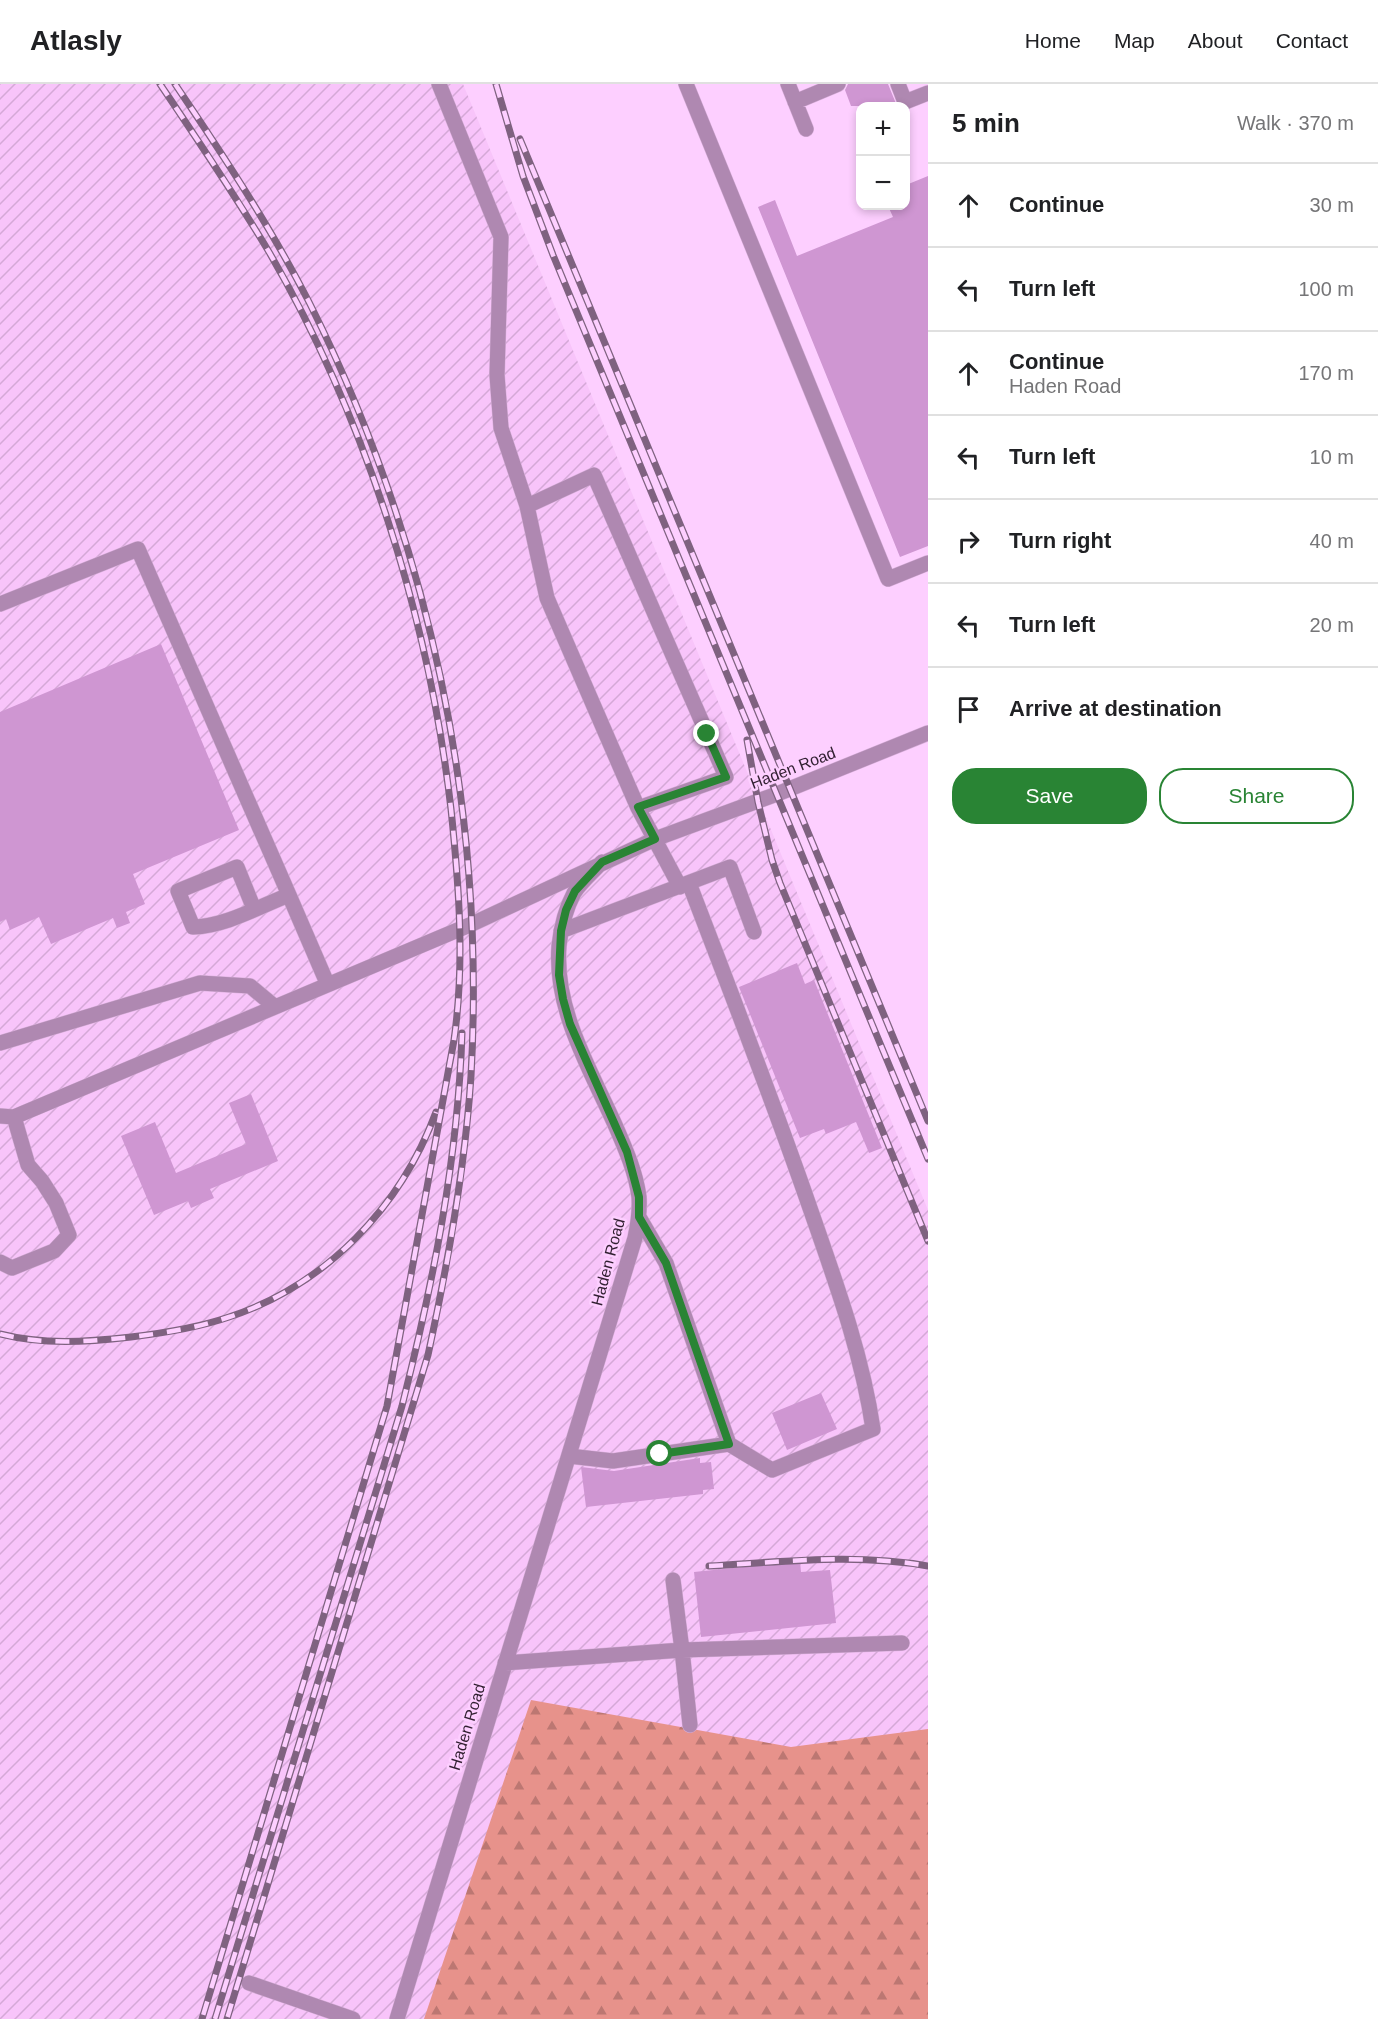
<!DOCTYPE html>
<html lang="en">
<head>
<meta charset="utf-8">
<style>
	body { margin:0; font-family:Arial,sans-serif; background:#f6f6f6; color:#202124 }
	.controls { position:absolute; right:18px; top:18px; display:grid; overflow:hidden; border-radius:12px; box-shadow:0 3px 9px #0003 }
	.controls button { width:54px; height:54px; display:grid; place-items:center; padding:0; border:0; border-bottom:2px solid #e0e0e0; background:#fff; color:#202124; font:30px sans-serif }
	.stop { position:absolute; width:18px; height:18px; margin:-14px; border:4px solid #298434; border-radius:50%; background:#fff }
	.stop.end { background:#298434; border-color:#fff; box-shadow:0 2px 6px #0008 }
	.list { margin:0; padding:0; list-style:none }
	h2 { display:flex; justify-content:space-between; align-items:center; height:78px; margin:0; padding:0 24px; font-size:26px }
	h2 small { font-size:20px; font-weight:400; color:#757577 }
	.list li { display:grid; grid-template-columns:39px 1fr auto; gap:18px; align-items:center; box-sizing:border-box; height:84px; padding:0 24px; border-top:2px solid #e0e0e0 }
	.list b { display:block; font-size:22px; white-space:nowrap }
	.list p { margin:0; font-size:20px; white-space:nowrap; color:#757577 }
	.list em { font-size:20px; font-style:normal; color:#757577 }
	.actions { display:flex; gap:12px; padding:18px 24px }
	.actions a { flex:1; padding:14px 0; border:2px solid #298434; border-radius:24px; text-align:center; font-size:21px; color:#298434 }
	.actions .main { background:#298434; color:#fff }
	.icon { flex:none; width:33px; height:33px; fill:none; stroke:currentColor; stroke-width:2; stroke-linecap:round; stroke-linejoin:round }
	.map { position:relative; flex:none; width:928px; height:1935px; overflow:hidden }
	header { display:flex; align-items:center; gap:36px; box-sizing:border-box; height:84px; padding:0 30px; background:#fff; border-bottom:2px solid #e0e0e0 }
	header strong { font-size:28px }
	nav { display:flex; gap:33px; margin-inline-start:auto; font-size:21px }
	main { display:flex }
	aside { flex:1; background:#fff }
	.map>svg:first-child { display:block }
	.industrial { fill:url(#industrial-furrows) }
	.forest { fill:url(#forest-firs) }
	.building { fill:#cf96d2 }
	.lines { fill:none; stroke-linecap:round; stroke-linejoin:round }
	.minor-casing { stroke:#d8afda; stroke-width:16 }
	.minor { stroke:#af88b1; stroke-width:15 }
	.rail-casing { stroke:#7f6280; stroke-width:7 }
	.rail { stroke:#fdcfff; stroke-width:4.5; stroke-dasharray:14; stroke-linecap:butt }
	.route { stroke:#298434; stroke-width:8 }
	.labels { text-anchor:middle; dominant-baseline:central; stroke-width:5; stroke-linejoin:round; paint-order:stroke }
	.street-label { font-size:16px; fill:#311f31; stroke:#fdcfff }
</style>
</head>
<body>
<header>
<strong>Atlasly</strong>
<nav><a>Home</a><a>Map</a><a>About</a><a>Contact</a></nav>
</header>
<main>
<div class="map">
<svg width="928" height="1935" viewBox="0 0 928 1935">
	<defs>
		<pattern id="industrial-furrows" width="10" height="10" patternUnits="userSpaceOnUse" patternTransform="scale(1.5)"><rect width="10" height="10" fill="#f8c4fa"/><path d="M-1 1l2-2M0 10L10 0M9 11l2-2" fill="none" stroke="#d5a8d7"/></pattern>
		<pattern id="forest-firs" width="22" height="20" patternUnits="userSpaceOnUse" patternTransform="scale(1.5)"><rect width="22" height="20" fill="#e7928b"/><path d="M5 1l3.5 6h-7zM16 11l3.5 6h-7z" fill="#bc7772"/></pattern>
	</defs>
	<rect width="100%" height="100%" fill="#fdcfff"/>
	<!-- industrial -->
	<path class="industrial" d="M0 0H463L928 1126V1935H0Z"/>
	<!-- forest -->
	<path class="forest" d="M531 1616 791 1663 928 1645V1935H424Z"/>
	<!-- building -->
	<path class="building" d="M848 0H888L897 22H851L845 6Z
		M928 92V462L900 473 758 123 775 116 797 172 893 133 888 122H906V101Z
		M161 560 239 746 133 790 145 820 126 828 130 839 117 844 113 834 51 860 39 833 10 846 6 835 0 838V628Z
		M797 879 805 900 814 896 882 1064 869 1069 856 1038 826 1050 824 1045 800 1054 739 903Z
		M251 1010 278 1077 210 1105 214 1114 191 1124 188 1117 154 1131 121 1052 155 1038 176 1089 246 1060 229 1019Z
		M821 1309 837 1345 787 1366 772 1329Z
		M700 1374V1379L711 1378 714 1405 703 1406V1410L586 1423 581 1383 614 1387Z
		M800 1477 801 1488 830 1486 836 1539 701 1553 694 1488Z"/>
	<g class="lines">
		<defs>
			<path id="minor" d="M439 0 501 153 497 291 501 344 527 422 547 514 638 724 680 803
				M686 0 888 495 928 479
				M788 0 806 45
				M898 0 905 18 928 9
				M795 18 838 0
				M527 422 594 391 726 693 638 724
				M0 520 138 465 289 811
				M254 825 237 783 178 807 193 843C226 842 258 823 289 811L327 899
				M561 847 730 783 754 848
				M0 959 200 899 250 902 274 922
				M0 1032 14 1033 472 840 655 755 777 710 928 649
				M639 1133 666 1179 729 1360 772 1386 873 1345C862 1270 836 1199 811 1127 773 1017 731 908 689 799
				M0 1178 12 1184 54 1167 69 1151 56 1119 42 1097 28 1081 14 1033
				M569 1372 613 1377 729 1360
				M505 1579 682 1566 673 1496
				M690 1641 682 1566 902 1559
				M249 1899 353 1935
				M397 1935 635 1154C638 1140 640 1127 639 1113 636 1089 626 1066 616 1043 591 986 554 927 559 862 561 843 565 826 574 809 581 798 593 788 602 778"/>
		</defs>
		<!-- minor casing -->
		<use href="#minor" class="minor-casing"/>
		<!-- minor -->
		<use href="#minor" class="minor"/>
		<defs>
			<path id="rail" d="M160 0C197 55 235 111 269 168 366 335 429 534 451 725 459 802 465 879 454 956L387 1322 202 1935
				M175 0C223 71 270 142 309 218 429 457 486 724 471 992 465 1086 448 1179 428 1271L227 1935
				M496 0 523 92 553 171 928 1075
				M520 55 928 1037
				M747 656 758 718 772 776 780 799 928 1157
				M0 1250C43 1261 87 1258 131 1253 164 1249 197 1244 229 1233 326 1201 401 1123 436 1028
				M709 1482C782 1478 855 1469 928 1482
				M215 1935 402 1322C433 1199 458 1076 462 949"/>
		</defs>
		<!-- rail casing -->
		<use href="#rail" class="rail-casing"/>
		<!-- rail -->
		<use href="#rail" class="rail"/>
	</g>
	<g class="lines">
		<!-- route -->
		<path class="route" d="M660 1370 729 1360 666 1179 639 1133V1113L627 1068 570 940 563 915 559 891 561 847 566 826 575 807 602 778 655 755 638 723 726 693 707 650"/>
	</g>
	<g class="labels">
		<!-- street labels -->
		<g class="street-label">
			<text transform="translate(793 684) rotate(-21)">Haden Road</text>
			<text transform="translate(608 1178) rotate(-75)">Haden Road</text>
			<text transform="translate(467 1643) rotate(-73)">Haden Road</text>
		</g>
	</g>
</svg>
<div class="controls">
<button>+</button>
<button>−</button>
</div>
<div class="stop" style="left:660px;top:1370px"></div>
<div class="stop end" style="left:707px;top:650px"></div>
</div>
<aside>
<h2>5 min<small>Walk · 370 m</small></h2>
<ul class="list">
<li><svg class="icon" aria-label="ahead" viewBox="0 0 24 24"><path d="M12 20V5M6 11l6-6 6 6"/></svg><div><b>Continue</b></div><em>30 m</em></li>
<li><svg class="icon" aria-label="left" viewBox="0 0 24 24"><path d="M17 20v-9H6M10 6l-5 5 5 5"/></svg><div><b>Turn left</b></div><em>100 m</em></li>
<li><svg class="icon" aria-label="ahead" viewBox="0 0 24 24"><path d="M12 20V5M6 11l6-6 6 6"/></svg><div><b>Continue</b><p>Haden Road</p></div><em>170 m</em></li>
<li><svg class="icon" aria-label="left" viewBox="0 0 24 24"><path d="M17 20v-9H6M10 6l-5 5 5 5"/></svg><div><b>Turn left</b></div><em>10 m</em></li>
<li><svg class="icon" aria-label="right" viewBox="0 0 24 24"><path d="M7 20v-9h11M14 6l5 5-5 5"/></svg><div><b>Turn right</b></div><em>40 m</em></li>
<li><svg class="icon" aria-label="left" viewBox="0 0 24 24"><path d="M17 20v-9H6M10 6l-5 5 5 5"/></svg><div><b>Turn left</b></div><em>20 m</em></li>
<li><svg class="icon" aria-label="arrive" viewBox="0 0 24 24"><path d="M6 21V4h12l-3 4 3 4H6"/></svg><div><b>Arrive at destination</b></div></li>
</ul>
<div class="actions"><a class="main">Save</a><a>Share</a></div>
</aside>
</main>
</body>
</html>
